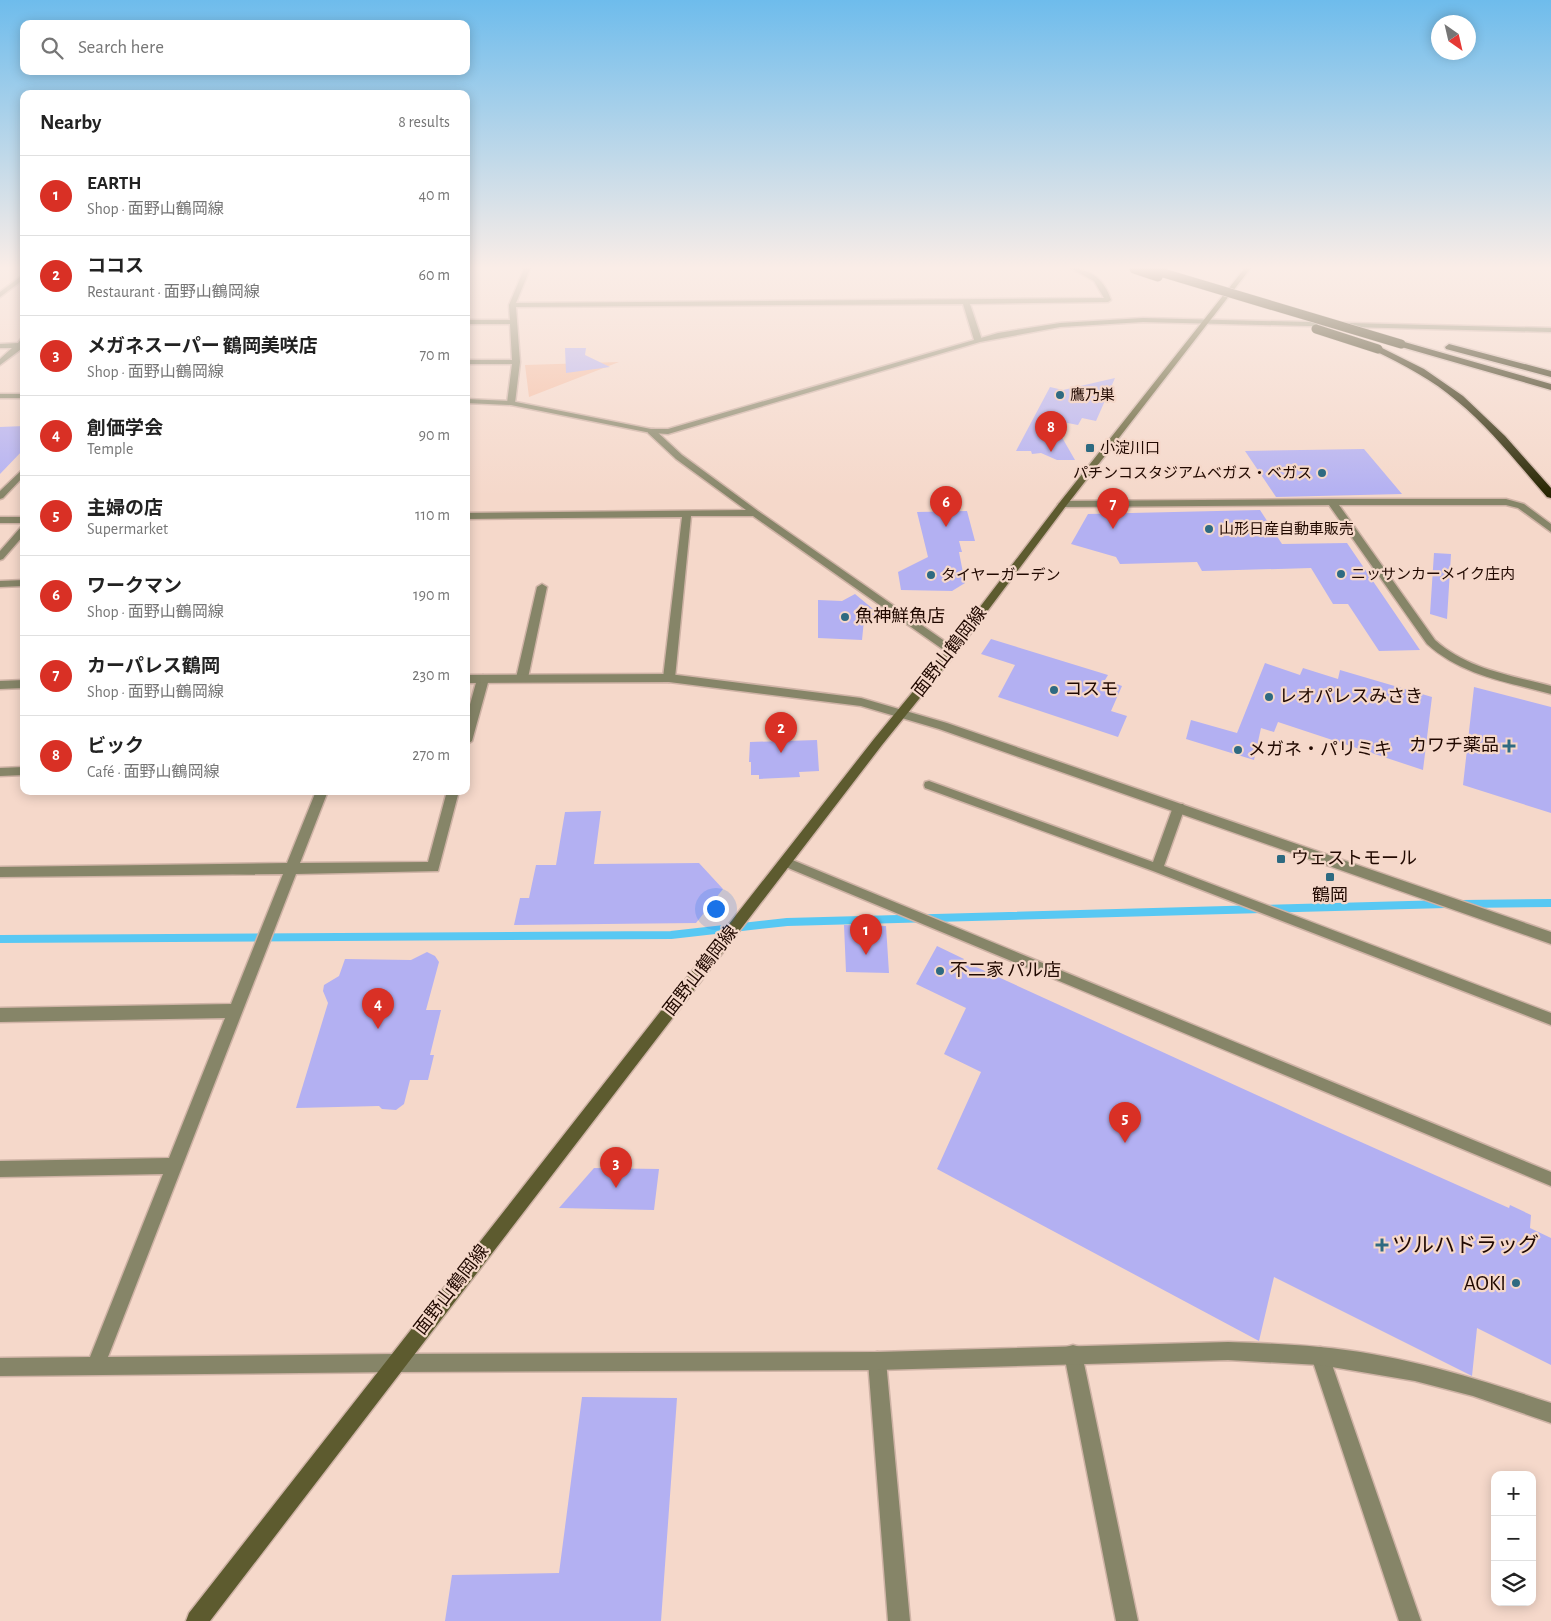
<!DOCTYPE html>
<html lang="en">
<head>
<meta charset="utf-8">
<style>
	body { margin:0; font-family:"Alegreya Sans","Noto Sans JP",sans-serif; background:#f6f6f6; color:#222 }
	.controls { position:absolute; right:15px; bottom:15px; display:grid; overflow:hidden; border-radius:10px; box-shadow:0 2px 12px #0003 }
	.controls button { width:45px; height:45px; display:grid; place-items:center; padding:0; border:0; border-bottom:1px solid #e0e0e0; background:#fff; color:#222; font:25px sans-serif }
	.compass { position:absolute; left:1431px; top:15px; width:45px; height:45px; border-radius:50%; background:#fff; box-shadow:0 2px 12px #0003; rotate:146deg }
	.you { position:absolute; left:715px; top:908px; width:18px; height:18px; margin:-12px; border:4px solid #fff; border-radius:50%; background:#1a73e8; box-shadow:0 0 0 8px #1a73e833 }
	.badge { display:grid; place-items:center; width:32px; height:32px; border-radius:50%; background:#d93025; color:#fff; font-size:16px; font-weight:700 }
	.pin { position:absolute; translate:-50% -41px; filter:drop-shadow(0 1px 2px #0008) }
	.pin::after { content:''; position:absolute; top:26px; width:18px; height:15px; background:inherit; clip-path:polygon(0 0,100% 0,50% 100%) }
	.list { margin:0; padding:0; list-style:none }
	h2 { display:flex; justify-content:space-between; align-items:center; height:65px; margin:0; padding:0 20px; font-size:21px }
	h2 small { font-size:16px; font-weight:400; color:#767676 }
	.list li { display:grid; grid-template-columns:32px 1fr auto; gap:15px; align-items:center; box-sizing:border-box; height:80px; padding:0 20px; border-top:1px solid #e0e0e0 }
	.list b { display:block; font-size:19px; white-space:nowrap }
	.list p { margin:0; font-size:16px; white-space:nowrap; color:#767676 }
	.list em { font-size:16px; font-style:normal; color:#767676 }
	.icon { flex:none; width:28px; height:28px; fill:none; stroke:currentColor; stroke-width:2; stroke-linecap:round; stroke-linejoin:round }
	.map { position:relative; flex:none; width:1551px; height:1621px; overflow:hidden }
	.search { position:absolute; background:#fff; box-shadow:0 2px 12px #0003; left:20px; top:20px; width:450px; height:55px; display:flex; align-items:center; gap:12px; box-sizing:border-box; padding:0 18px; border-radius:10px; color:#767676; font-size:19px }
	.panel { position:absolute; background:#fff; box-shadow:0 2px 12px #0003; left:20px; top:90px; width:450px; height:705px; border-radius:10px }
	.map>svg:first-child { display:block }
	.green { fill:#f5bda2 }
	.lines { fill:none; stroke-linecap:round; stroke-linejoin:round }
	.stream { stroke:#58c8f3; stroke-width:8 }
	.building { fill:#b3b0f2 }
	.service-casing { stroke:#cfb3a6; stroke-width:3 }
	.minor-casing { stroke:#cfb3a6; stroke-width:3 }
	.tertiary-casing { stroke:#cfb3a6; stroke-width:3 }
	.secondary-casing { stroke:#cfb3a6; stroke-width:3 }
	.motorway-casing { stroke:#cfb3a6; stroke-width:3 }
	.service { fill:#868568; fill-rule:evenodd }
	.minor { fill:#868568; fill-rule:evenodd }
	.tertiary { fill:#868568; fill-rule:evenodd }
	.secondary { fill:#5d5b2f; fill-rule:evenodd }
	.motorway { fill:#262400; fill-rule:evenodd }
	.motorway-bridge-casing { stroke:#cfb3a6; stroke-width:10; stroke-linecap:butt }
	.motorway-bridge { stroke:#262400; stroke-width:9 }
	.poi-dot { fill:#2e6a81; stroke:#f5d8ca; stroke-width:2 }
	.labels { text-anchor:middle; dominant-baseline:central; stroke-width:4.5; stroke-linejoin:round; paint-order:stroke }
	.far-poi-label { font-size:15px; fill:#210901; stroke:#f5d8ca; text-anchor:start }
	.poi-label { font-size:18px; fill:#210901; stroke:#f5d8ca; text-anchor:start }
	.street-label { font-size:18px; fill:#210901; stroke:#f5d8ca }
	.near-poi-label { font-size:21px; fill:#210901; stroke:#f5d8ca; text-anchor:start }
</style>
</head>
<body>
<div class="map">
<svg width="1551" height="1621" viewBox="0 0 1551 1621">
	<rect width="100%" height="100%" fill="#f5d8ca"/>
	<!-- green -->
	<path class="green" d="M619 362 529 397 525 365Z"/>
	<g class="lines">
		<!-- stream -->
		<path class="stream" d="M1462 904 1551 903
			M0 939 671 935 787 922 1446 904"/>
	</g>
	<!-- building -->
	<path class="building" d="M565 348H586L585 355 610 367 566 373Z
		M1115 378 1096 421 1082 418 1078 425 1052 420 1075 460H1057L1041 453 1032 454 1031 451H1016L1050 387 1063 390Z
		M24 426V449L0 474V427Z
		M1364 449 1402 494 1276 497 1245 451Z
		M1260 510 1282 544 1347 543 1420 650 1379 651 1348 604H1333L1311 568 1202 571 1197 562 1120 564 1116 557 1071 544 1088 514Z
		M967 511 975 541H959L962 552H959L965 583 952 591 901 590 898 572 928 557 917 512Z
		M1434 553 1451 554 1447 619 1430 614Z
		M855 594 879 614 864 620 862 640 818 638V600L842 601Z
		M991 639 1108 675 1105 680 1122 686 1111 711 1127 716 1118 737 998 697 1015 665 981 654Z
		M1265 663 1300 675 1303 668 1338 679 1340 670 1432 697 1423 770 1278 722 1274 732 1261 728 1254 760 1186 739 1191 720 1237 733Z
		M1474 687 1551 707V813L1463 785Z
		M817 740 819 771 799 772 800 777 759 779V775H751V762H749L750 742Z
		M601 811 594 864 699 863 723 889 696 923 514 925 520 898H529L536 865H556L565 812Z
		M844 925 886 926 889 973 846 972Z
		M937 946 964 959 963 961 1307 1118 1509 1208 1510 1205 1531 1215 1530 1228 1551 1238V1365L1477 1328 1472 1376 1274 1277 1259 1341 937 1169 981 1072 944 1054 966 1008 916 984Z
		M427 952 435 956 439 962 426 1010H441L430 1055H434L428 1080H410L404 1104 396 1110 382 1109 379 1106 296 1108 328 1003 323 991 324 985 339 976 345 959 411 960Z
		M594 1168 659 1169 654 1210 559 1208Z
		M582 1397 677 1398 661 1621H445L452 1575 559 1573Z"/>
	<g class="lines">
		<defs>
			<path id="service" d="M929 781 1153 862 1173 807 1175 804H1183L1185 807 1164 866 1551 1013V1025L1153 871 925 788 924 785 925 782Z
				M785 857 1551 1172V1186L781 865 779 862 781 859Z"/>
			<path id="minor" d="M524 269H530L516 303 1104 298 1094 281 1072 269C1092 269 1105 281 1111 300L1108 302 970 304 982 340 978 342 974 340 963 304 516 307 520 362 515 403 511 405 507 403 512 364H466V360H512L510 324H466V320H510L509 305Z
				M24 274V279L0 297V292Z
				M21 339H24V347L0 365V359L12 348H0V344L18 343Z
				M648 429H654L682 455 758 511 956 649 957 651 956 653H948L753 516H691L675 678 669 682 663 678 682 517 466 519V513L746 510 676 459 648 433Z
				M24 468V476L3 498 0 499V491Z
				M0 517H24V523H0Z
				M24 526V535L3 559 0 560V551L21 527Z
				M24 580V586L0 587V581Z
				M542 584 547 587 528 678 522 682 516 678 537 587Z
				M483 675 489 679 472 741 466 745V719L477 679Z
				M24 767V775L0 776V768Z
				M316 791H328L300 863 428 862 447 791H459L438 871 296 874 108 1357 395 1354 402 1356 404 1363 402 1370 395 1372 0 1376V1358L90 1357 163 1174 0 1177V1161L169 1158 225 1018 0 1022V1008L231 1004 283 874 0 877V867L287 863Z
				M1073 1345 1080 1347 1082 1354 1138 1621H1116L1064 1354 1066 1347Z
				M1320 1347 1327 1349 1329 1356 1421 1621H1399L1311 1356 1313 1349Z
				M877 1352 884 1354 886 1361 910 1621H888L868 1361 870 1354Z"/>
			<path id="tertiary" d="M1143 318 1551 328V332L1143 322 1060 327 980 342 668 434 651 433 511 405 466 403V399L511 401 651 429H668L998 333 1060 323Z
				M0 394H24V398H0Z
				M1332 499H1506L1524 504 1551 524V532L1518 508 1506 505H1339L1435 640C1467 669 1510 675 1551 686V694C1508 682 1462 676 1427 644L1329 505 1063 507 1058 504 1063 501Z
				M669 674 861 698 947 723 1551 932V944L939 729 861 706 669 682 466 683V675Z
				M24 680V688L0 689V681Z
				M1228 1342C1258 1343 1289 1344 1319 1347 1399 1354 1475 1378 1551 1403V1423L1473 1396 1415 1381 1320 1365 1228 1360 877 1370 395 1372 388 1370 386 1363 388 1356 395 1354 877 1352Z"/>
			<path id="secondary" d="M1244 269H1250L1066 506 956 653 882 745 210 1621H186L189 1613 874 739 948 649 1060 502Z"/>
			<path id="motorway" d="M1401 341 1551 384V390L1398 346 1397 344Z
				M1449 344 1551 371V377L1446 349 1445 347Z
				M1378 346 1424 369 1463 396 1505 436 1551 488V498L1547 497C1518 464 1491 429 1457 401 1433 380 1404 365 1375 351V347Z"/>
		</defs>
		<!-- service casing -->
		<use href="#service" class="service-casing"/>
		<!-- minor casing -->
		<use href="#minor" class="minor-casing"/>
		<!-- tertiary casing -->
		<use href="#tertiary" class="tertiary-casing"/>
		<!-- secondary casing -->
		<use href="#secondary" class="secondary-casing"/>
		<!-- motorway casing -->
		<use href="#motorway" class="motorway-casing"/>
		<!-- service -->
		<use href="#service" class="service"/>
		<!-- minor -->
		<use href="#minor" class="minor"/>
		<!-- tertiary -->
		<use href="#tertiary" class="tertiary"/>
		<!-- secondary -->
		<use href="#secondary" class="secondary"/>
		<!-- motorway -->
		<use href="#motorway" class="motorway"/>
		<defs>
			<path id="motorway-bridge" d="M1134 269 1158 277
				M1150 269 1401 344
				M1316 329 1378 349"/>
		</defs>
		<!-- motorway-bridge casing -->
		<use href="#motorway-bridge" class="motorway-bridge-casing"/>
		<!-- motorway-bridge -->
		<use href="#motorway-bridge" class="motorway-bridge"/>
	</g>
	<!-- sky -->
	<linearGradient id="sky" x2="0" y2="1"><stop stop-color="#6ebcec"/><stop offset="0.54" stop-color="#faede7"/><stop offset="1" stop-color="#faede7" stop-opacity="0"/></linearGradient>
	<rect width="1551" height="496" fill="url(#sky)"/>
	<!-- markers -->
	<g class="poi-dot">
		<circle cx="1060" cy="395" r="5"/>
		<rect x="1085" y="443" width="10" height="10" rx="2.5"/>
		<circle cx="1322" cy="473" r="5"/>
		<circle cx="1209" cy="529" r="5"/>
		<circle cx="1341" cy="574" r="5"/>
		<circle cx="931" cy="575" r="5"/>
		<circle cx="845" cy="617" r="5"/>
		<circle cx="1054" cy="690" r="5"/>
		<circle cx="1269" cy="697" r="5"/>
		<path d="M1506.5 738.5h5v5h5v5h-5v5h-5v-5h-5v-5h5z"/>
		<circle cx="1238" cy="750" r="5"/>
		<rect x="1276" y="854" width="10" height="10" rx="2.5"/>
		<rect x="1325" y="872" width="10" height="10" rx="2.5"/>
		<circle cx="940" cy="971" r="5"/>
		<path d="M1379.5 1237.5h5v5h5v5h-5v5h-5v-5h-5v-5h5z"/>
		<circle cx="1516" cy="1283" r="5"/>
	</g>
	<g class="labels">
		<!-- far-poi labels -->
		<g class="far-poi-label">
			<text x="1070" y="395">鷹乃巣</text>
			<text x="1100" y="448">小淀川口</text>
			<text x="1312" y="473" text-anchor="end">パチンコスタジアムベガス・ベガス</text>
			<text x="1219" y="529">山形日産自動車販売</text>
			<text x="1351" y="574">ニッサンカーメイク庄内</text>
			<text x="941" y="575">タイヤーガーデン</text>
		</g>
		<!-- poi labels -->
		<g class="poi-label">
			<text x="855" y="617">魚神鮮魚店</text>
			<text x="1064" y="690">コスモ</text>
			<text x="1279" y="697">レオパレスみさき</text>
			<text x="1499" y="746" text-anchor="end">カワチ薬品</text>
			<text x="1248" y="750">メガネ・パリミキ</text>
			<text x="1291" y="859">ウェストモール</text>
			<text x="1330" y="896" text-anchor="middle">鶴岡</text>
			<text x="950" y="971">不二家 パル店</text>
		</g>
		<!-- street labels -->
		<g class="street-label">
			<text transform="translate(950 652) rotate(-52)">面野山鶴岡線</text>
			<text transform="translate(701 971) rotate(-52)">面野山鶴岡線</text>
			<text transform="translate(452 1290) rotate(-52)">面野山鶴岡線</text>
		</g>
		<!-- near-poi labels -->
		<g class="near-poi-label">
			<text x="1392" y="1245">ツルハドラッグ</text>
			<text x="1506" y="1283" text-anchor="end">AOKI</text>
		</g>
	</g>
</svg>
<div class="controls">
<button>+</button>
<button>−</button>
<button><svg class="icon" aria-label="layers" viewBox="0 0 24 24"><path d="M12 4l9 5-9 5-9-5zM3 14l9 5 9-5"/></svg></button>
</div>
<svg class="compass" viewBox="-18 -18 36 36"><path d="M0-13l5 13h-10z" fill="#e53935"/><path d="M0 13l5-13h-10z" fill="#767676"/></svg>
<div class="you"></div>
<div class="pin badge" style="left:866px;top:955px">1</div>
<div class="pin badge" style="left:781px;top:753px">2</div>
<div class="pin badge" style="left:616px;top:1188px">3</div>
<div class="pin badge" style="left:378px;top:1029px">4</div>
<div class="pin badge" style="left:1125px;top:1143px">5</div>
<div class="pin badge" style="left:946px;top:527px">6</div>
<div class="pin badge" style="left:1113px;top:529px">7</div>
<div class="pin badge" style="left:1051px;top:452px">8</div>
<div class="search"><svg class="icon" aria-label="search" viewBox="0 0 24 24"><circle cx="10" cy="10" r="6"/><path d="M15 15l6 6"/></svg>Search here</div>
<section class="panel">
<h2>Nearby<small>8 results</small></h2>
<ul class="list">
<li><span class="badge">1</span><div><b>EARTH</b><p>Shop · 面野山鶴岡線</p></div><em>40 m</em></li>
<li><span class="badge">2</span><div><b>ココス</b><p>Restaurant · 面野山鶴岡線</p></div><em>60 m</em></li>
<li><span class="badge">3</span><div><b>メガネスーパー 鶴岡美咲店</b><p>Shop · 面野山鶴岡線</p></div><em>70 m</em></li>
<li><span class="badge">4</span><div><b>創価学会</b><p>Temple</p></div><em>90 m</em></li>
<li><span class="badge">5</span><div><b>主婦の店</b><p>Supermarket</p></div><em>110 m</em></li>
<li><span class="badge">6</span><div><b>ワークマン</b><p>Shop · 面野山鶴岡線</p></div><em>190 m</em></li>
<li><span class="badge">7</span><div><b>カーパレス鶴岡</b><p>Shop · 面野山鶴岡線</p></div><em>230 m</em></li>
<li><span class="badge">8</span><div><b>ビック</b><p>Café · 面野山鶴岡線</p></div><em>270 m</em></li>
</ul>
</section>
</div>
</body>
</html>
